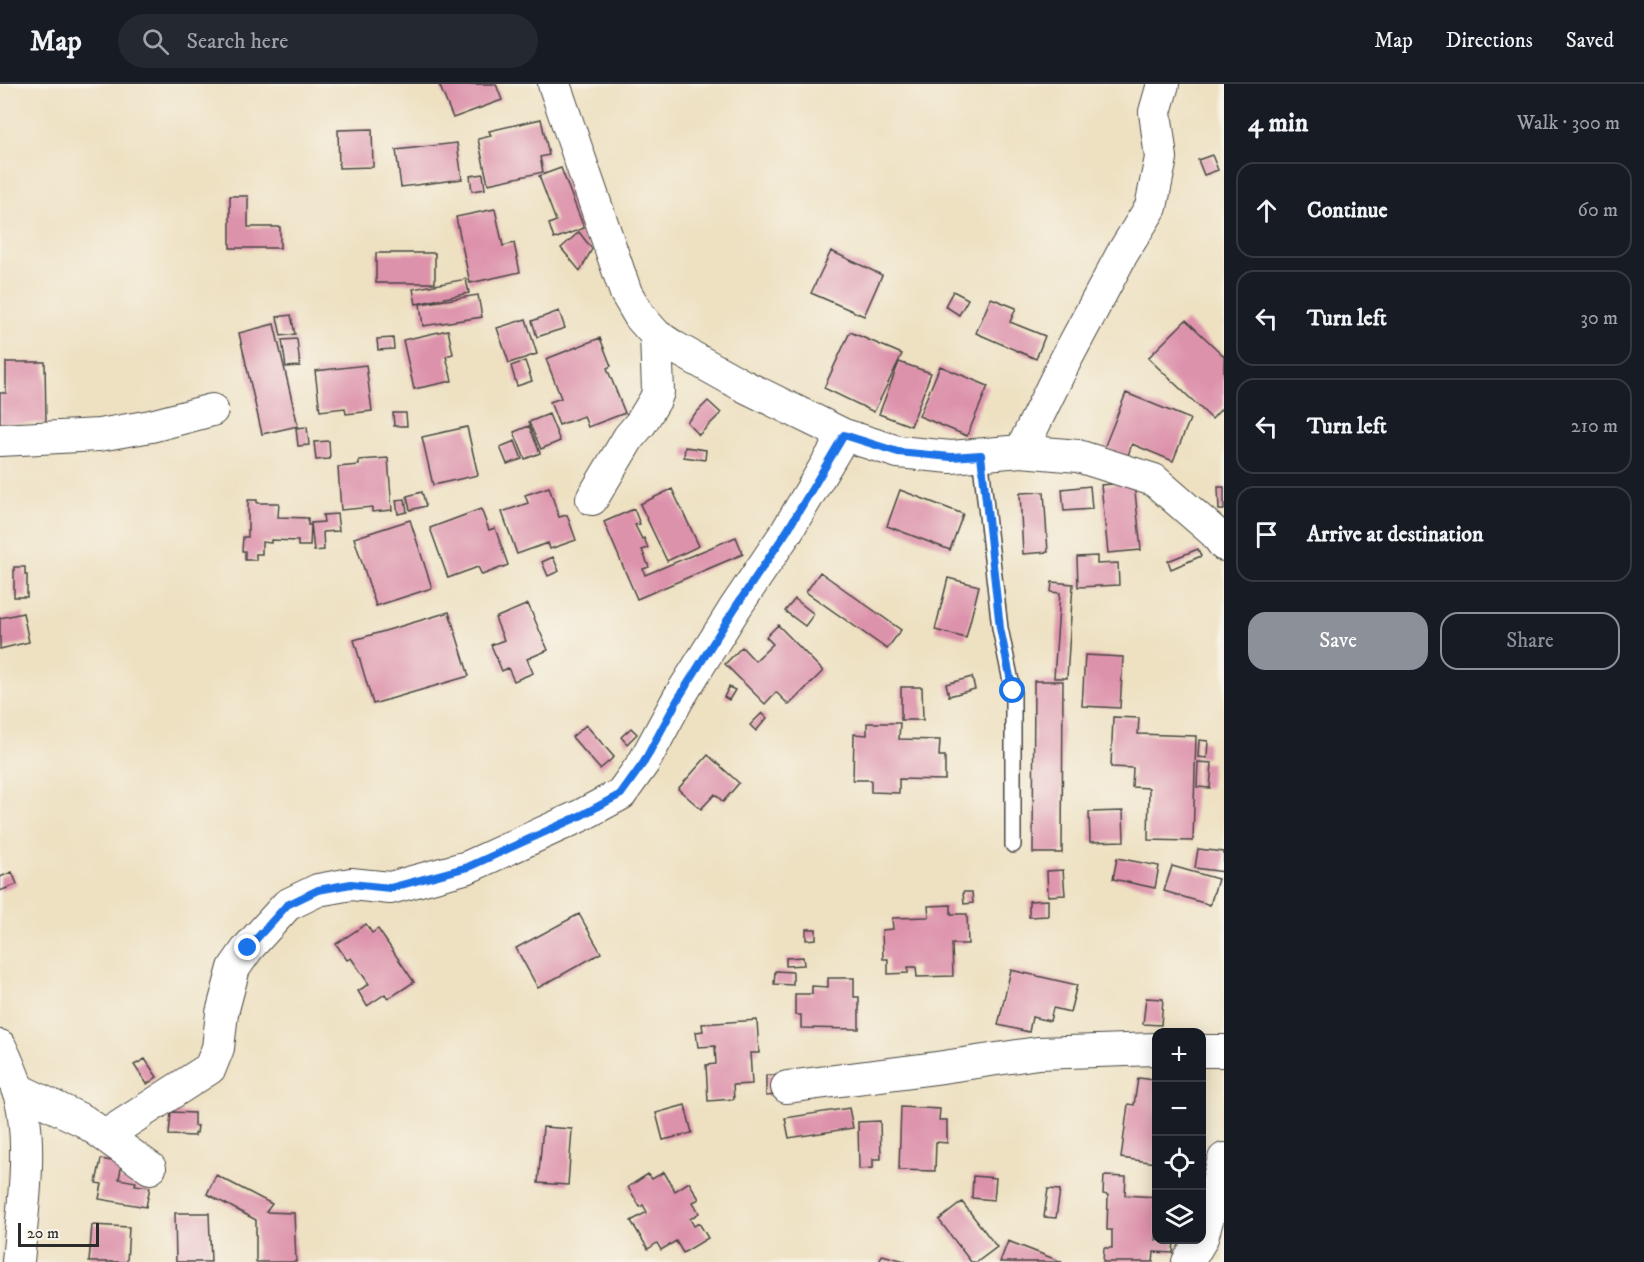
<!DOCTYPE html>
<html lang="en">
<head>
<meta charset="utf-8">
<style>
	body { margin:0; font-family:"IM FELL DW Pica",serif; background:#242831; color:#f1f3f6 }
	.controls { position:absolute; right:18px; bottom:18px; display:grid; overflow:hidden; border-radius:12px; box-shadow:0 3px 15px #0003 }
	.controls button { width:54px; height:54px; display:grid; place-items:center; padding:0; border:0; border-bottom:2px solid #363941; background:#171b24; color:#f1f3f6; font:30px sans-serif }
	.scale { position:absolute; left:18px; bottom:15px; width:81px; box-sizing:border-box; padding-left:6px; border:3px solid #2b2b2b; border-top:0; font-size:16px; line-height:21px; white-space:nowrap; color:#2b2b2b; -webkit-text-stroke:4px #f7f3e8; paint-order:stroke }
	.stop { position:absolute; width:18px; height:18px; margin:-14px; border:4px solid #1a73e8; border-radius:50%; background:#fff }
	.stop.end { background:#1a73e8; border-color:#fff; box-shadow:0 2px 6px #0008 }
	.list { margin:0; padding:0; list-style:none }
	h2 { display:flex; justify-content:space-between; align-items:center; height:78px; margin:0; padding:0 24px; font-size:26px }
	h2 small { font-size:20px; font-weight:400; color:#9ea1a6 }
	.list li { display:grid; grid-template-columns:39px 1fr auto; gap:18px; align-items:center; box-sizing:border-box; height:96px; margin:0 12px 12px; padding:0 12px; border:2px solid #363941; border-radius:18px }
	.list b { display:block; font-size:22px; white-space:nowrap }
	.list em { font-size:20px; font-style:normal; color:#9ea1a6 }
	.actions { display:flex; gap:12px; padding:18px 24px }
	.actions a { flex:1; padding:14px 0; border:2px solid #8c9099; border-radius:18px; text-align:center; font-size:21px; color:#8c9099 }
	.actions .main { background:#8c9099; color:#fff }
	.icon { flex:none; width:33px; height:33px; fill:none; stroke:currentColor; stroke-width:2; stroke-linecap:round; stroke-linejoin:round }
	.map { position:relative; flex:none; width:1224px; height:1178px; overflow:hidden }
	header { display:flex; align-items:center; gap:36px; box-sizing:border-box; height:84px; padding:0 30px; background:#171b24; border-bottom:2px solid #363941 }
	header strong { font-size:28px }
	nav { display:flex; gap:33px; margin-inline-start:auto; font-size:21px }
	.search { width:420px; height:54px; background:#242831; display:flex; align-items:center; gap:15px; box-sizing:border-box; padding:0 21px; border-radius:33px; color:#9ea1a6; font-size:22px }
	main { display:flex }
	aside { flex:1; background:#171b24 }
	.map>svg:first-child { display:block }
	.building { fill:#dd92ab }
	.lines { fill:none; stroke-linecap:round; stroke-linejoin:round }
	.service-casing { stroke:#484642; stroke-width:18 }
	.minor-casing { stroke:#484642; stroke-width:34 }
	.service { stroke:#fff; stroke-width:15 }
	.minor { stroke:#fff; stroke-width:32 }
	.route { stroke:#1a73e8; stroke-width:8 }
</style>
</head>
<body>
<header>
<strong>Map</strong>
<div class="search"><svg class="icon" aria-label="search" viewBox="0 0 24 24"><circle cx="10" cy="10" r="6"/><path d="M15 15l6 6"/></svg>Search here</div>
<nav><a>Map</a><a>Directions</a><a>Saved</a></nav>
</header>
<main>
<div class="map">
<svg width="1224" height="1178" viewBox="0 0 1224 1178">
	<rect width="100%" height="100%" fill="#f7f3e8"/>
	<filter id="ink" filterUnits="userSpaceOnUse"><feTurbulence type="fractalNoise" baseFrequency=".0167" numOctaves="2"/><feDisplacementMap in="SourceGraphic" scale="12" xChannelSelector="R" yChannelSelector="G"/><feConvolveMatrix kernelMatrix="1 2 1 2 8 2 1 2 1" color-interpolation-filters="sRGB"/></filter>
	<filter id="wash" filterUnits="userSpaceOnUse"><feTurbulence type="fractalNoise" baseFrequency=".008" numOctaves="4" result="noise"/><feDisplacementMap in="SourceGraphic" scale="24" xChannelSelector="R" yChannelSelector="G"/><feGaussianBlur stdDeviation="1.35" result="paint"/><feColorMatrix in="noise" values="0 0 0 0 0 0 0 0 0 0 0 0 0 0 0 0 0 1.4 0 .05"/><feComposite in="paint" operator="in"/></filter>
	<g filter="url(#wash)">
		<rect width="100%" height="100%" fill="#eee1c2"/>
		<g id="blocks">
			<!-- building -->
			<path class="building" d="M439 0H496L502 16 453 34Z
				M541 35 549 71 540 73 543 88 488 100 478 55 491 52 489 47Z
				M372 45 373 83 339 84 338 46Z
				M457 59 462 95 401 103 396 66Z
				M1212 71 1218 86 1204 91 1198 76Z
				M561 84 584 144 554 155 549 140 556 137 539 92Z
				M483 90 485 105 472 107 470 92Z
				M230 112H248V143H280V164H230Z
				M495 125 503 162 514 159 520 188 470 199 456 133Z
				M579 148 592 165 580 187 561 164Z
				M831 167 882 191 864 232 811 209Z
				M376 169H435V199H376Z
				M466 195 469 209 416 220 413 205Z
				M953 207 968 215 959 231 945 222Z
				M478 211 482 233 423 242 420 220Z
				M991 214 1016 224 1010 238 1045 252 1036 275 976 249Z
				M559 227 565 244 537 253 532 237Z
				M291 231 295 250 281 252 277 233Z
				M526 235 537 270 509 279 497 244Z
				M1186 236 1224 272V322L1212 335 1148 274Z
				M274 240 298 342 262 350 239 249Z
				M448 246 453 270 446 272 452 297 414 305 403 256Z
				M850 248 902 270 874 328 824 304Z
				M393 254 394 265 378 266 377 255Z
				M600 254 611 282 607 284 625 329 588 343 584 332 559 341 550 318 561 314 546 275Z
				M297 255 300 282 286 283 282 256Z
				M525 277 532 297 517 302 511 282Z
				M6 278H45L46 339 0 340V309H6Z
				M899 278 931 289 911 342 879 330Z
				M366 281 372 327 346 330 345 324 320 327 315 287Z
				M940 282 988 302 967 352 919 332Z
				M1126 309 1190 335 1173 377 1132 360 1127 374 1104 364Z
				M708 317 721 329 699 351 687 338Z
				M393 329H406L407 342H394Z
				M549 330 560 357 541 365 529 338Z
				M529 342 540 369 525 375 514 348Z
				M307 343 309 361 298 362 296 344Z
				M467 343 478 391 433 401 422 353Z
				M329 357 330 375 316 376 314 358Z
				M515 357 522 375 507 380 500 363Z
				M685 363 706 366 705 376 684 373Z
				M388 374 392 426 372 428V423L341 426 338 383 359 381V376Z
				M1134 398 1141 466 1108 469 1101 401Z
				M1090 402 1092 425 1064 427 1062 405Z
				M549 403 559 433 567 431 576 456 550 465 548 459 517 470 502 428 528 419 525 411Z
				M1218 403H1224V426H1219Z
				M672 405 699 462 667 477 640 420Z
				M900 406 963 430 950 466 887 442Z
				M422 408 426 422 410 426 407 412Z
				M1044 408 1048 468 1023 470 1020 409Z
				M405 415 407 428 398 430 396 416Z
				M248 416H257V419H279L278 433 308 434V441H311L310 462H298V457L271 456V459L262 458V470H256V476H245V467H242L243 453H248Z
				M481 425 489 446 495 444 508 481 482 491 478 483 448 494 430 444Z
				M634 425 640 440 635 441 642 455 644 454 648 464 642 466 649 483 643 485 645 491 736 453 743 470 637 515 604 438Z
				M337 430 339 447 323 448 324 466 314 467 311 439 324 438 323 431Z
				M410 436 432 504 376 522 354 454Z
				M1198 465 1201 472 1171 485 1168 477Z
				M1097 472V480L1118 479 1119 501 1078 503 1077 473Z
				M553 473 559 487 548 492 542 478Z
				M14 483H25V491H27V513H14Z
				M820 488 901 546 887 565 806 508Z
				M948 494 979 502 966 554 935 546Z
				M1052 498 1073 500 1067 594H1054L1060 509 1051 508Z
				M795 515 814 530 805 542 785 527Z
				M528 520 548 566 527 575 533 589 514 597 508 584 502 587 491 561 504 556 495 534Z
				M449 528 469 592 373 620 354 556Z
				M23 529 29 558 0 565V534Z
				M778 541 823 587 789 621 776 608 765 620 725 580 742 563 755 577 773 560 766 553Z
				M1085 571 1123 573 1120 624 1082 622Z
				M972 593 975 605 949 612 946 600Z
				M1034 597H1063L1062 769H1033Z
				M729 603 735 606 729 616 724 613Z
				M901 603H922L923 636H901Z
				M762 629 767 634 756 647 750 641Z
				M1113 633 1139 634 1138 650 1196 652 1193 757 1148 756 1149 704 1132 703 1133 684 1111 683Z
				M867 639H900L899 655 940 656 939 672H945V696L899 695V709L871 708V696H853L854 650 867 651Z
				M586 641 614 673 600 685 572 653Z
				M631 644 637 650 627 660 621 653Z
				M1199 656 1208 657 1207 674 1198 673Z
				M708 671 739 699 723 718 715 710 701 725 678 705Z
				M1198 678 1212 679 1210 704 1197 703Z
				M1123 727 1124 757 1090 758 1089 728Z
				M1198 765 1224 768V788L1195 784Z
				M1117 774 1159 782 1155 804 1113 795Z
				M1172 782 1218 795 1210 821 1164 807Z
				M1063 786 1065 811 1048 812 1047 787Z
				M12 788 17 800 0 807V793Z
				M963 808H972L973 819 964 820Z
				M1048 816V832L1029 833V817Z
				M951 821V830H967L968 860H952L953 892 917 893 916 883H908V889L888 890V875H883L882 846 893 845 892 834 929 833 928 822Z
				M579 830 601 869 538 904 516 864Z
				M366 840 372 849 378 845 414 898 388 915 385 910 367 922 358 907 369 900 351 874 347 876 336 860Z
				M806 845H816V855L806 856Z
				M803 873 804 881 786 882V874Z
				M1011 886 1077 901 1070 928 1053 924 1050 937 1032 933 1029 948 998 941Z
				M775 887 793 888V901L774 900Z
				M828 894H854V913H859V945L801 944V931H795V910H812V902L828 903Z
				M1146 914 1163 915 1161 941 1143 940Z
				M757 936 759 969H750L752 1000 733 1001 734 1015 708 1017 706 981 716 980 715 962 698 963 696 948 703 947 702 940Z
				M145 975 157 993 147 1000 134 981Z
				M766 991H776V1011L766 1012Z
				M1138 994 1156 996V1079L1121 1074 1128 1020 1134 1021Z
				M685 1021 692 1049 663 1056 656 1029Z
				M901 1023 940 1025 939 1036H947V1059L936 1058 935 1087 899 1086Z
				M849 1024 853 1044 789 1054 785 1034Z
				M171 1028 194 1029V1042H198L197 1049H195V1052L169 1051Z
				M880 1037 881 1075H873V1084L859 1085 858 1038Z
				M543 1043 572 1045 568 1101 538 1099Z
				M101 1075 122 1079 119 1095 136 1098 135 1101 150 1103 146 1123 99 1115 102 1100 96 1099Z
				M664 1088 675 1107 689 1098 699 1115 693 1118 699 1129 690 1135 694 1142 699 1139 708 1154 683 1169 676 1157 661 1166 657 1159 648 1165 631 1137 647 1128 643 1121 640 1123 628 1103 648 1090 652 1095Z
				M216 1091 272 1120 266 1128 294 1129 296 1178H256V1136L207 1110Z
				M973 1092 996 1094 994 1116 972 1114Z
				M1104 1092 1126 1093 1125 1111 1156 1113V1156H1174L1173 1169 1154 1168 1153 1178H1103L1104 1164H1112V1146H1107L1108 1111 1103 1110Z
				M1048 1105 1060 1106 1056 1134 1044 1133Z
				M962 1118 997 1163 977 1178H971L939 1136Z
				M175 1129H209L211 1178H176Z
				M92 1141 129 1143 127 1178H89Z
				M1008 1157 1062 1178H1000Z
				M882 1171 905 1177V1178H879Z"/>
		</g>
	</g>
	<g filter="url(#ink)">
		<use href="#blocks" fill-opacity="0" stroke="#484642" stroke-width="1.5"/>
		<g class="lines">
			<defs>
				<path id="service" d="M980 371 1000 544 1013 607V761"/>
				<path id="minor" d="M554 0 626 209 640 233 656 251 674 263 742 301 844 351 898 368 951 373 1021 367 1078 372 1154 396 1215 449 1224 461
					M0 356 99 351 151 342 212 326
					M1021 367 1064 279 1122 170 1151 123 1161 74 1155 28 1163 0
					M592 415 629 353 641 339 655 316 658 308 656 251
					M0 962C10 983 22 1010 24 1033 30 1081 22 1130 18 1178
					M1202 967H1224
					M787 1003 936 984 1038 969 1156 965
					M17 1005 84 1037 150 1084
					M105 1052 210 984 218 964 222 929 234 884 248 864 287 821 318 806 351 800 390 804 468 783 582 731 621 710 644 678 678 615 735 524 787 447 844 351
					M1202 1154 1224 1075
					M1188 1178 1201 1156"/>
			</defs>
			<!-- service casing -->
			<use href="#service" class="service-casing"/>
			<!-- minor casing -->
			<use href="#minor" class="minor-casing"/>
			<!-- service -->
			<use href="#service" class="service"/>
			<!-- minor -->
			<use href="#minor" class="minor"/>
		</g>
	</g>
	<g class="lines" filter="url(#ink)">
		<!-- route -->
		<path class="route" d="M248 864 287 821 318 806 351 800 390 804 468 783 582 731 621 710 644 678 678 615 735 524 787 447 844 351 898 368 951 373 981 371 1000 544 1013 607"/>
	</g>
</svg>
<div class="controls">
<button>+</button>
<button>−</button>
<button><svg class="icon" aria-label="locate" viewBox="0 0 24 24"><circle cx="12" cy="12" r="6"/><path d="M12 2v4M12 18v4M2 12h4M18 12h4"/></svg></button>
<button><svg class="icon" aria-label="layers" viewBox="0 0 24 24"><path d="M12 4l9 5-9 5-9-5zM3 14l9 5 9-5"/></svg></button>
</div>
<div class="scale">20 m</div>
<div class="stop" style="left:1013px;top:607px"></div>
<div class="stop end" style="left:248px;top:864px"></div>
</div>
<aside>
<h2>4 min<small>Walk · 300 m</small></h2>
<ul class="list">
<li><svg class="icon" aria-label="ahead" viewBox="0 0 24 24"><path d="M12 20V5M6 11l6-6 6 6"/></svg><div><b>Continue</b></div><em>60 m</em></li>
<li><svg class="icon" aria-label="left" viewBox="0 0 24 24"><path d="M17 20v-9H6M10 6l-5 5 5 5"/></svg><div><b>Turn left</b></div><em>30 m</em></li>
<li><svg class="icon" aria-label="left" viewBox="0 0 24 24"><path d="M17 20v-9H6M10 6l-5 5 5 5"/></svg><div><b>Turn left</b></div><em>210 m</em></li>
<li><svg class="icon" aria-label="arrive" viewBox="0 0 24 24"><path d="M6 21V4h12l-3 4 3 4H6"/></svg><div><b>Arrive at destination</b></div></li>
</ul>
<div class="actions"><a class="main">Save</a><a>Share</a></div>
</aside>
</main>
</body>
</html>
